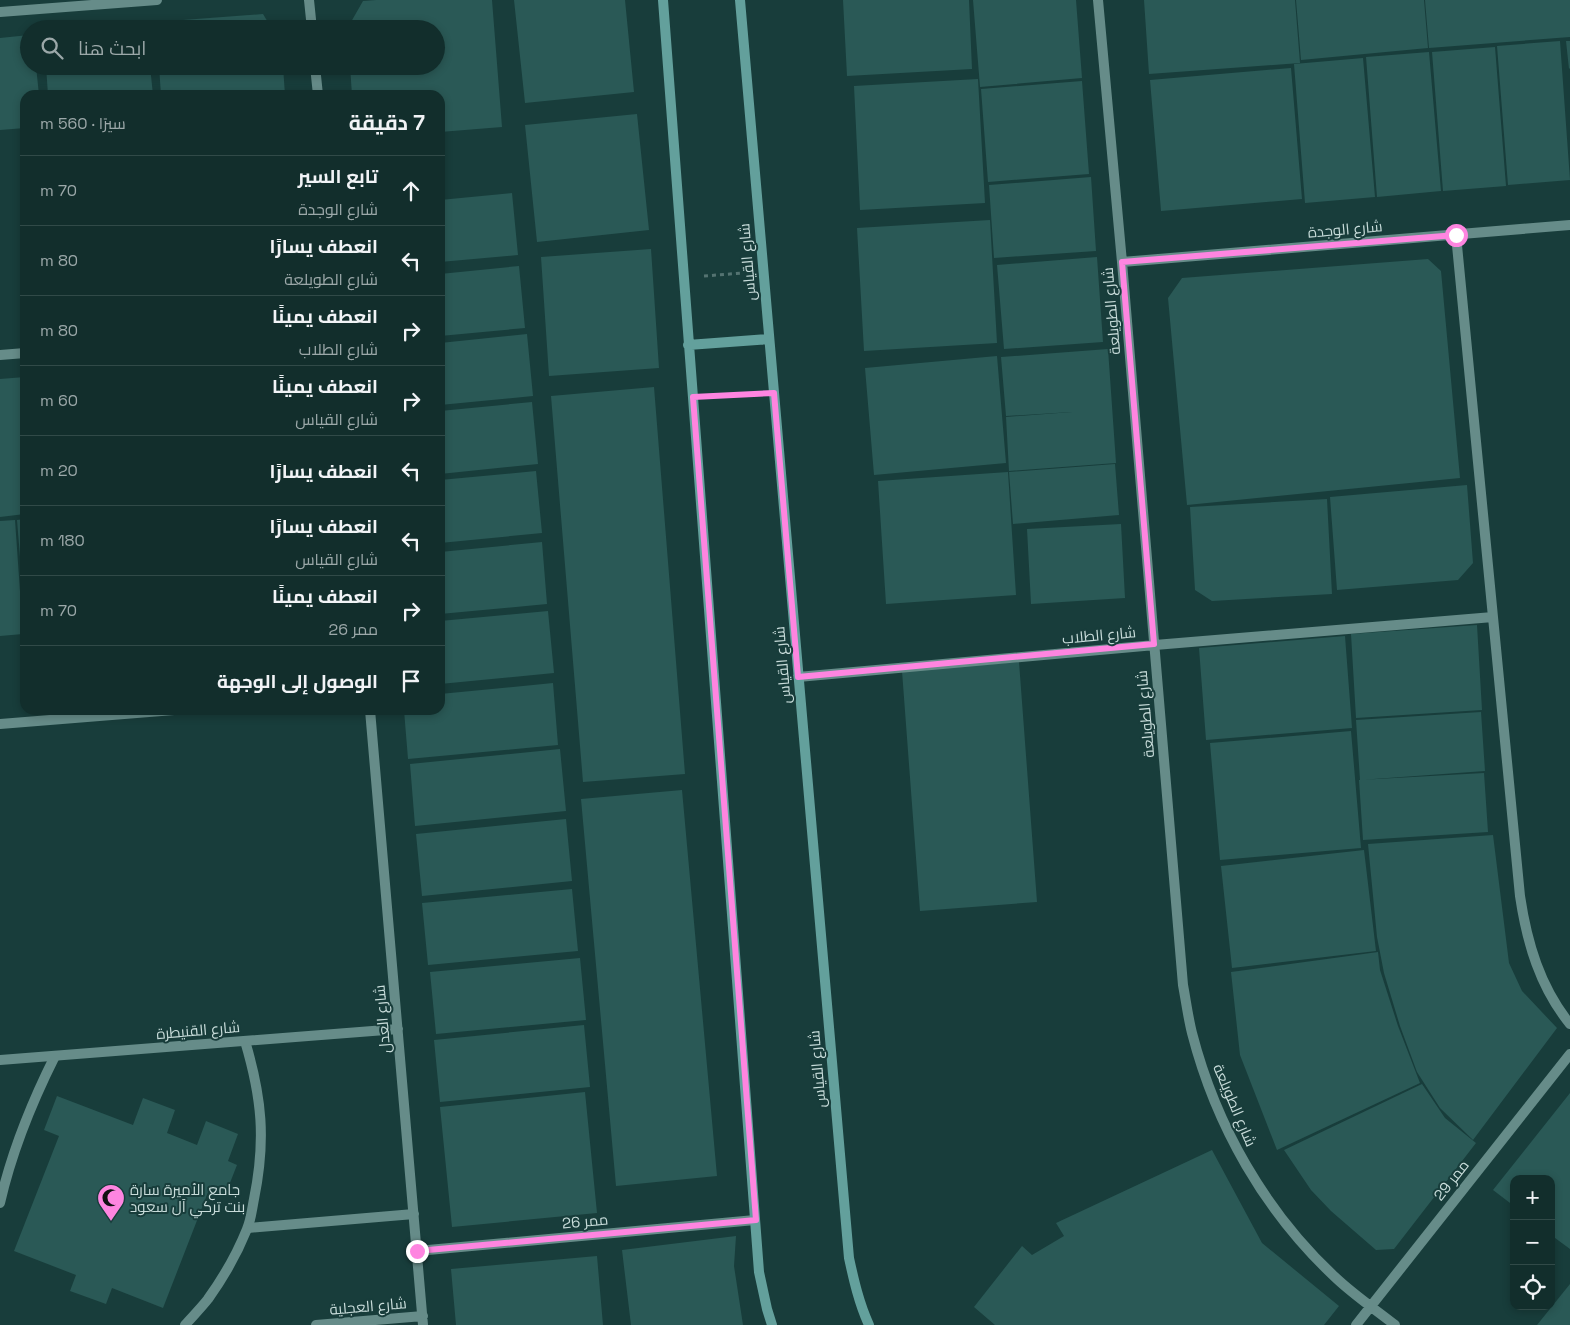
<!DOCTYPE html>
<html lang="ar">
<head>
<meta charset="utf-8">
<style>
	body { margin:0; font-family:"Space Grotesk",Cairo,sans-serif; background:#1b3634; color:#f1f3f6; direction:rtl }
	.controls { position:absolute; right:15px; bottom:15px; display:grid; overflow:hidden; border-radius:10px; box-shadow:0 2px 8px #0003 }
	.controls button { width:45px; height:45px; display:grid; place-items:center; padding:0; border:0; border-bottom:1px solid #314a48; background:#122e2c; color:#f1f3f6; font:25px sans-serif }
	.stop { position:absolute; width:15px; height:15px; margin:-11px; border:4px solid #fe85e0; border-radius:50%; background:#fff }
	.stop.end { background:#fe85e0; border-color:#fff; box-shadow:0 1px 5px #0008 }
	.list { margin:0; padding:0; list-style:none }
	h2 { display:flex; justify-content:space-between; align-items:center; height:65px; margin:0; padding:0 20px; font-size:21px }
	h2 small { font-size:16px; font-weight:400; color:#9ca8a9 }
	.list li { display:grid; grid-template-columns:32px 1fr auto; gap:15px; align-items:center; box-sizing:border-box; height:70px; padding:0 20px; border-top:1px solid #314a48 }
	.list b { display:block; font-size:19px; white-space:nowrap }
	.list p { margin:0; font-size:16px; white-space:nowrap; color:#9ca8a9 }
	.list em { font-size:16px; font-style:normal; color:#9ca8a9 }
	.icon { flex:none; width:28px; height:28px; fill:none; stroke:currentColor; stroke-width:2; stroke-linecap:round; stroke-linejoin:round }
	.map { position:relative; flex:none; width:1570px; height:1325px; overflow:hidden; direction:ltr }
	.search { position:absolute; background:#122e2c; box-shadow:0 2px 8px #0003; left:20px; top:20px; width:425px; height:55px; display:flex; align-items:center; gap:12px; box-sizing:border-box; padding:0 18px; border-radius:28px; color:#9ca8a9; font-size:19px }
	.panel { position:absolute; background:#122e2c; box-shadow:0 2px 8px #0003; left:20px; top:90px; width:425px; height:625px; border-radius:15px; direction:rtl }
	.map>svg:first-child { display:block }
	.building { fill:#2a5956 }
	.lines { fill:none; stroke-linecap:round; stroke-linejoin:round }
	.path { stroke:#547371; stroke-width:3; stroke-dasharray:4 4; stroke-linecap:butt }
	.lane { stroke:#668c89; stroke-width:10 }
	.street { stroke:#668c89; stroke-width:10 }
	.secondary { stroke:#63a09c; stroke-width:10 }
	.route { stroke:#fe85e0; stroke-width:6 }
	.labels { text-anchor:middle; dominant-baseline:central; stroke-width:4; stroke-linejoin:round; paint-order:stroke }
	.street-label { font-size:15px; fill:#c8dcda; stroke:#183d3b }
	.poi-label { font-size:15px; fill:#c8dcda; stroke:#183d3b; text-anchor:start }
</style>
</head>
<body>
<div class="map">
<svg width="1570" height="1325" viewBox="0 0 1570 1325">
	<rect width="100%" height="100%" fill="#183d3b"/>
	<!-- building -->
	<path class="building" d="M376 0H492L502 127 440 132V95H352L350 66H436V29H347L363 1Z
		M514 0H625L634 92 525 103Z
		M843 0H969L972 69 847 76Z
		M973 0H1076L1082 78 980 87Z
		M1144 0H1295L1300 63 1149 74Z
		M1296 0H1424L1428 48 1301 60Z
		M1425 0H1570V37L1429 48Z
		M263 14 272 29H156V22Z
		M146 25 147 29H122V27Z
		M29 35V66H36L39 95H25V128L0 130V38Z
		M1560 41 1570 180 1508 185 1497 46Z
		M1566 41H1570V68L1569 69Z
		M1495 47 1506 186 1443 191 1432 52Z
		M1429 52 1441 191 1377 197 1366 57Z
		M1363 58 1375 197 1305 203 1294 64Z
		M46 66H150L153 95H48Z
		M159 66H283L285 95H161Z
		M1291 68 1302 199 1161 211 1150 80Z
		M978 79 985 203 860 210 854 86Z
		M1082 81 1089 174 988 182 981 89Z
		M637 114 649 230 537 242 525 125Z
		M1091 177 1096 251 994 258 989 185Z
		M512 193 518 255 440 262V200Z
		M990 220 997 343 864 351 857 228Z
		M651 249 659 368 549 376 541 257Z
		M1097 257 1103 342 1004 349 997 265Z
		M1428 259 1441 271 1460 478 1187 505 1168 298 1182 278Z
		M519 266 525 328 440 336V274Z
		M527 334 533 396 440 405V343Z
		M1108 349 1116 463 1009 471 1006 417 1072 412 1006 416 1001 357Z
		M997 356 1006 463 874 475 865 368Z
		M25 377V514L0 517V379Z
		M654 387 685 774 583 782 551 396Z
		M532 402 538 464 440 474V411Z
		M1115 464 1119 515 1013 524 1009 472Z
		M536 471 542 533 440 543V480Z
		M1008 472 1016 595 886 604 878 481Z
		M1467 485 1473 563 1458 580 1337 590 1330 497Z
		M1327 499 1332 594 1212 601 1195 590 1190 507Z
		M25 519V606H24L17 520Z
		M15 520 23 634 0 636V521Z
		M1121 524 1125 598 1031 604 1027 529Z
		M542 542 547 604 440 614V552Z
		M548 611 554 673 440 684V621Z
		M1477 625 1482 710 1356 718 1351 634Z
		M1345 636 1352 728 1206 740 1199 648Z
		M1019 662 1037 902 920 911 902 671Z
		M553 683 558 745 408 759 404 710H440V694Z
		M1481 712 1485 771 1360 780 1356 720Z
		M1351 731 1361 848 1220 860 1210 743Z
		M560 749 566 811 415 826 410 764Z
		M1484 773 1488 832 1363 840 1359 780Z
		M682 790 717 1176 616 1186 581 799Z
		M566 819 572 881 422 896 416 834Z
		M1493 835 1509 963 1522 991 1557 1028 1473 1140 1440 1108 1417 1072 1400 1026 1384 973 1377 937 1368 844Z
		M1364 850 1376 951 1232 968 1221 866Z
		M572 889 578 951 428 965 422 903Z
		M1378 952 1380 970 1398 1026 1420 1083 1277 1150 1240 1055 1231 972Z
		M580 958 586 1020 436 1034 430 972Z
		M584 1025 590 1087 440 1102 434 1040Z
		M1422 1084 1445 1118 1476 1143 1394 1249 1376 1250 1331 1211 1311 1190 1284 1150Z
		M585 1092 597 1213 452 1227 440 1107Z
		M1570 1093V1249L1551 1235V1179H1514V1206L1493 1190Z
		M57 1096 133 1125 143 1098 175 1110 167 1133 197 1145 206 1121 238 1134 228 1161 237 1165 226 1193 210 1187 163 1308 112 1288 106 1304 70 1291 76 1275 14 1251 59 1136 44 1130Z
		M1212 1150 1262 1243 1339 1306 1324 1325H995L974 1307 1022 1246 1032 1255 1064 1236 1056 1223Z
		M736 1236 734 1266 743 1325H631L622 1250Z
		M597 1256 603 1325H456L451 1269Z
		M1570 1284V1325H1537Z"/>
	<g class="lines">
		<!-- path -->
		<path class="path" d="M704 276 743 273
			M713 396 755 394"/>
		<!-- lane -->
		<path class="lane" d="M0 1203C12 1150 31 1104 55 1056
			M185 1325C192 1317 201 1308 208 1299 223 1278 237 1254 247 1229 251 1220 252 1209 254 1199 266 1140 262 1098 245 1041"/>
		<!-- street -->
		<path class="street" d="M309 0 312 29
			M1098 0 1122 262 1183 985C1186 1001 1188 1017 1192 1033 1216 1126 1265 1212 1336 1278 1354 1295 1376 1310 1395 1325
			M0 12 157 0
			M315 66 318 95
			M1456 235 1520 896C1527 943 1540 987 1570 1024
			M1122 262 1570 225
			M0 355 25 353
			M798 677 1155 645 1493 617
			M370 710 423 1325
			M0 724 174 710
			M0 1060 398 1029
			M248 1228 414 1214
			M417 1251 755 1220
			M316 1325 423 1316
			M1356 1325 1570 1054"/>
		<!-- secondary -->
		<path class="secondary" d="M663 0 759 1272 767 1309 772 1325
			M740 0 849 1258C854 1281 859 1303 869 1325
			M688 345 769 339"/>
	</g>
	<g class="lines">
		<!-- route -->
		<path class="route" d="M417 1251 756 1220 693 397 774 393 798 677 1154 644 1122 262 1456 235"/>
	</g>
	<!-- icons -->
	<defs>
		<symbol id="mosque-pin" viewBox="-11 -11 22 30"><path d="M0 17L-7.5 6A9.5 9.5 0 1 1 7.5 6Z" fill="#fe85e0" stroke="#183d3b"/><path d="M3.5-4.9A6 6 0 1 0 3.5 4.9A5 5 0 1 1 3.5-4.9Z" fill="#111"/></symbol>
	</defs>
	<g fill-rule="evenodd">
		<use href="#mosque-pin" x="95" y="1182" width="32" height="43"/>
	</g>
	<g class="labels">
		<!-- street labels -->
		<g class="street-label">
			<text transform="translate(1345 229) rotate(-5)">شارع الوجدة</text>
			<text transform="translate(747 262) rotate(-95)">شارع القياس</text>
			<text transform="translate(1111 311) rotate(-95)">شارع الطويلعة</text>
			<text transform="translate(1099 635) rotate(-5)">شارع الطلاب</text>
			<text transform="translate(782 665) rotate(-95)">شارع القياس</text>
			<text transform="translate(1145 714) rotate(-95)">شارع الطويلعة</text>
			<text transform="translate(382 1019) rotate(-95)">شارع العدل</text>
			<text transform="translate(198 1030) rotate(-5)">شارع القنيطرة</text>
			<text transform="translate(817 1069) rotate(-95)">شارع القياس</text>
			<text transform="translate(1235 1105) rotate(67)">شارع الطويلعة</text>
			<text transform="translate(1451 1180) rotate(-52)">ممر 29</text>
			<text transform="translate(585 1221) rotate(-5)">ممر 26</text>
			<text transform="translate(368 1306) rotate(-5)">شارع العجلية</text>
		</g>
		<!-- poi labels -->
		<g class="poi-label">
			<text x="130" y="1189">جامع الأميرة سارة<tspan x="130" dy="17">بنت تركي آل سعود</tspan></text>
		</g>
	</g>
</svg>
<div class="controls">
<button>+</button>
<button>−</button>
<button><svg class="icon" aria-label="locate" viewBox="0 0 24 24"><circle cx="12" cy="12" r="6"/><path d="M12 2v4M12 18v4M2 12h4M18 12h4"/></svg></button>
</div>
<div class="stop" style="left:1456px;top:235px"></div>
<div class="stop end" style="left:417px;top:1251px"></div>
<div class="search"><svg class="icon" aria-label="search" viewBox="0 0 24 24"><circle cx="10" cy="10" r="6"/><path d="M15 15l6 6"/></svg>ابحث هنا</div>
<section class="panel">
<h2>7 دقيقة<small>سيرًا · 560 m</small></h2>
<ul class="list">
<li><svg class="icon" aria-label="ahead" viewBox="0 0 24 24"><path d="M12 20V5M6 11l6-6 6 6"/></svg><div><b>تابع السير</b><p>شارع الوجدة</p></div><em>70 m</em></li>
<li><svg class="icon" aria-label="left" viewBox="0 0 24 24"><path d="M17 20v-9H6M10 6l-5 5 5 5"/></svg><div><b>انعطف يسارًا</b><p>شارع الطويلعة</p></div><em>80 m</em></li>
<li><svg class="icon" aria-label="right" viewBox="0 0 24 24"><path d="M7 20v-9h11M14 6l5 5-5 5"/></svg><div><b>انعطف يمينًا</b><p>شارع الطلاب</p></div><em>80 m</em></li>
<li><svg class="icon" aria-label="right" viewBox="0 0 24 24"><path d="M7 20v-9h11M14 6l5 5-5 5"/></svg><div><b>انعطف يمينًا</b><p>شارع القياس</p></div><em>60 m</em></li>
<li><svg class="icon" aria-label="left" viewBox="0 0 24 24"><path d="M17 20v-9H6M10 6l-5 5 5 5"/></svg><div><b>انعطف يسارًا</b></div><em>20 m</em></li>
<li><svg class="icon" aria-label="left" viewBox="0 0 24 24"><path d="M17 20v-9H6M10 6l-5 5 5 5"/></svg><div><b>انعطف يسارًا</b><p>شارع القياس</p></div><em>180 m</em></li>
<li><svg class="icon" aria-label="right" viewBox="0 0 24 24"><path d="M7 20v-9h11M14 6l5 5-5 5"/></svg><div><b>انعطف يمينًا</b><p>ممر 26</p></div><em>70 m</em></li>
<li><svg class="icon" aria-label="arrive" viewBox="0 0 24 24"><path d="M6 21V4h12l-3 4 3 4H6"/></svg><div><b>الوصول إلى الوجهة</b></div></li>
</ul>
</section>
</div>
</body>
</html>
